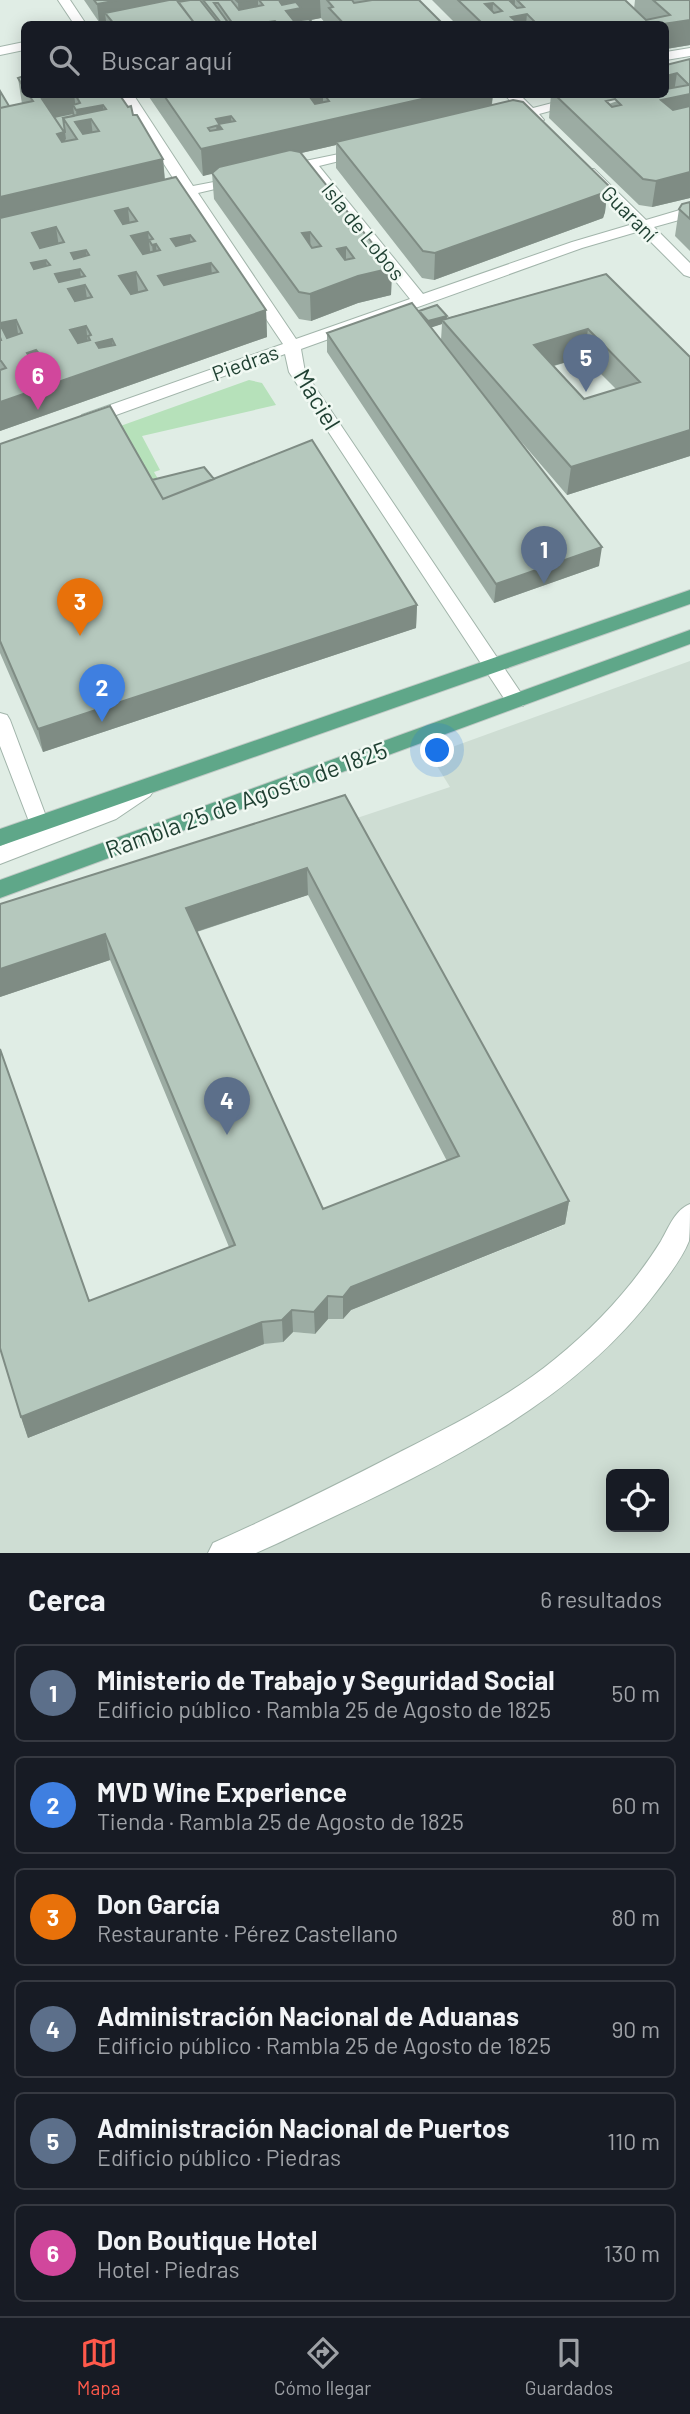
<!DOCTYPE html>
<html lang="es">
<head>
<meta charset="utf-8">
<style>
	body { margin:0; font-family:Barlow,sans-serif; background:#242831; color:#f1f3f6 }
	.controls { position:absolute; right:21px; bottom:21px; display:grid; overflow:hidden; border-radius:10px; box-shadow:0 4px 18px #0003 }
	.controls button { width:63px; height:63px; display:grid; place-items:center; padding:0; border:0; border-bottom:2px solid #363941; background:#171b24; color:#f1f3f6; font:35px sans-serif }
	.you { position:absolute; left:438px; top:751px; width:24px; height:24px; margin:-18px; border:5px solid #fff; border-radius:50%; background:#1a73e8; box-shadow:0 0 0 10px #1a73e833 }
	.badge { display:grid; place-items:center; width:46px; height:46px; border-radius:50%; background:#ff594b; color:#fff; font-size:23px; font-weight:700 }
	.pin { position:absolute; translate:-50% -58px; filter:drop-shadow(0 2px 4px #0008) }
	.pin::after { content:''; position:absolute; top:37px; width:24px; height:21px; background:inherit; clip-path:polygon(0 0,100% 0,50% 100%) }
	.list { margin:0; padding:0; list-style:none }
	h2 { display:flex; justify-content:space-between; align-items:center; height:91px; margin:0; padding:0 28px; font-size:30px }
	h2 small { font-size:23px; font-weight:400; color:#9ea1a6 }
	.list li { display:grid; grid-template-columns:46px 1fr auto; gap:21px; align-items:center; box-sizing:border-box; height:98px; margin:0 14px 14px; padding:0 14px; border:2px solid #363941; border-radius:10px }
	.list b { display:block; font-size:26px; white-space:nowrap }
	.list p { margin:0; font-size:23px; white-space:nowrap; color:#9ea1a6 }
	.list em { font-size:23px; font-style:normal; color:#9ea1a6 }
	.icon { flex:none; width:38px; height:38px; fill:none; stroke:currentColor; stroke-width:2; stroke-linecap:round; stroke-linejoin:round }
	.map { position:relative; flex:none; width:690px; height:1553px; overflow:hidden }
	.search { position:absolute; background:#171b24; box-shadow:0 4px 18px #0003; left:21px; right:21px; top:21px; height:77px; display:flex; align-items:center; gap:18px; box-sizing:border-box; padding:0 24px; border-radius:10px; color:#9ea1a6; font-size:26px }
	.sheet { height:763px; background:#171b24 }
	nav { display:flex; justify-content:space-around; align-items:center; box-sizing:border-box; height:98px; border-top:2px solid #363941; background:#171b24; font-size:19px; color:#9ea1a6 }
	nav a { display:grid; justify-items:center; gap:4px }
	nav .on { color:#ff594b }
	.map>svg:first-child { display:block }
	.built { fill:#ceddd3; fill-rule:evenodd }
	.green { fill:#b6e1ba }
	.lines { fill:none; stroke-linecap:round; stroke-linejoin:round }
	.minor-casing { stroke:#a2b5ab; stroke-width:2 }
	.major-casing { stroke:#c0c9c5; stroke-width:2 }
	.minor { fill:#fff; fill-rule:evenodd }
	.major { fill:#5fa789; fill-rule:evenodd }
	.wall { fill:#9caca3; fill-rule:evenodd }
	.shaded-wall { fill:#7f8c84 }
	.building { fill:#b5c8bd; stroke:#7f8c84; stroke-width:2; fill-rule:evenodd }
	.labels { text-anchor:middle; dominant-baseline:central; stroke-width:5; stroke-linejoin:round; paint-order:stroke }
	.far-street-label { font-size:21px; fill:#1e3f31; stroke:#f1f9f3 }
	.street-label { font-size:24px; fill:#1e3f31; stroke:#f1f9f3 }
</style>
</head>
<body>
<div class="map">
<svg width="690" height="1553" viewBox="0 0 690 1553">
	<rect width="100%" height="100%" fill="#e0ede5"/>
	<!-- built -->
	<path class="built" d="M690 661V1553H0V1345L29 1438 293 1332 315 1334 328 1319H343L351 1310 564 1225 345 822 450 787 430 755ZM611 1474H664V1527H611Z"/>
	<!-- green -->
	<path class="green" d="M249 380 262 383 276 405 142 436 160 470 154 472 161 484 146 488 112 429Z"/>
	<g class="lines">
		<defs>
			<path id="minor" d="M58 0H70L86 24H74Z
				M24 42V50L0 55V47Z
				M690 48V56L666 60V52Z
				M119 94H133L193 186 245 176V182L198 193 296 339 410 299 306 169 276 173V167L368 148V154L319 166 423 294 572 242 633 224 584 175V169H594L646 220 690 207V217L654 227 690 263V277L684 275 640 231 582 248 301 349 305 372 523 696 526 701 523 706H509L289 372 285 354 94 423H82L79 419 82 415 283 344 184 197 176 198 169 194 180 189Z
				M504 94H519L533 108 587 94H613L539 114 544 120 537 124 527 118 502 121V115L520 111Z
				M0 713 7 715 10 720 50 827 100 807 136 784H150L154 790 150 796 116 819 0 864V846L38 831 30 824 0 746Z
				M690 1204C690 1215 690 1231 689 1241 682 1259 668 1276 657 1291 565 1415 412 1479 276 1544L256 1553H208L213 1543C276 1515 338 1484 400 1452 453 1425 509 1397 555 1359 597 1325 633 1286 661 1241 669 1227 675 1210 690 1204Z"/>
			<path id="major" d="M690 590V604L0 846V829Z
				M690 630V644L0 898V880Z"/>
		</defs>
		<!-- minor casing -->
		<use href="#minor" class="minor-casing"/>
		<!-- major casing -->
		<use href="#major" class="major-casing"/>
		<!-- minor -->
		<use href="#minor" class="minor"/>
		<!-- major -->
		<use href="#major" class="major"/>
	</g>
	<!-- wall -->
	<path class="wall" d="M84 0H419L443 24H326L321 18 310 20 314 24H106V21L99 22Z
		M432 0H625L634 9 635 0H690V45L666 49V24H456Z
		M690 59V198L652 207 639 205 549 118 551 94H666V65ZM615 99 617 101 609 104 606 101Z
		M24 76V94H119L163 159 165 179 266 310 267 337 0 431V91L9 106 22 104 18 78Z
		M147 94H493L492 105 608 185 605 212 603 218 434 280 422 278 336 168V145L301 153 392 268 391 295 358 303 311 321 299 319 214 199 212 173 203 176Z
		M690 202V251L675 236 679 209Z
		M606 274 690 357V456L567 495 507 425 599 566 494 603 327 352V333L419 311 447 316V318ZM442 324 441 340 431 327ZM584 357 616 389 584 399 554 366Z
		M0 444 152 480 214 479 417 605 416 628 43 752 0 653Z
		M345 795 569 1201 565 1224 351 1310 343 1319H328L315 1334 293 1332 283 1342 264 1344 28 1438 21 1417 89 1301 229 1247 110 960 0 997V904ZM308 895 447 1161 323 1209 197 932Z"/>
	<!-- shaded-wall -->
	<path class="shaded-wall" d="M119 0H199L105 13 106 21 99 22 97 4Z
		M250 0H258V24L275 21V24H239L238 2Z
		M288 0H320L321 18 301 22 280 24V2Z
		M508 0H515L514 16 527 14 526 24H507Z
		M493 3 492 24 485 4Z
		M690 20V45L666 49V24Z
		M677 73 673 98 690 94V119L657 126 661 102 666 94V76Z
		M66 94H74L76 110 73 105 75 124 63 118 52 117 42 99Z
		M323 94V120L310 97Z
		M444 94H493L491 109 336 142V145L203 176 201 149Z
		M103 105 106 131H99L91 119 94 145 76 130 75 122H77L76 110Z
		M231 116 233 142 217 145 216 119Z
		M65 132 66 139 65 140 67 159 57 134Z
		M163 159 165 185 0 224V197Z
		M690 172V198L652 207 656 181Z
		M608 185 605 212 603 218 434 280 435 253Z
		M128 208 131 235 115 211Z
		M56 227 60 254 36 260 32 233Z
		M148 232 151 259 134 263 131 236Z
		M310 232 311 259 302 233Z
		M190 235 192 262 174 266 171 239Z
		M156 244 158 271H155L152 245Z
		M346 247V274L337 249Z
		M86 250 89 277 85 276 80 269 82 286 85 285 89 313 72 316 55 274 71 253Z
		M46 260 50 287 36 290 31 263Z
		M211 263 213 290 161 303 158 276Z
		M392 268 391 295 358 303 311 321 310 294 358 276Z
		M136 272 139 299 122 303 119 276Z
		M266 310 267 337 0 431V402L96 343 112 339 115 362Z
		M447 316 446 323 442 320V324L427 329 428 321Z
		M16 320 20 347 4 351 0 323Z
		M86 326 89 353 73 357 70 330Z
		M588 329 584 357 531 372 534 345Z
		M36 350 40 377 27 353Z
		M690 430V456L567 495 571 467Z
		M602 547 599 566 494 603 496 584Z
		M417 605 416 628 43 752 38 729Z
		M307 868 308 895 189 934 186 908Z
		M105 934 110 960 0 997V969Z
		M569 1201 565 1224 351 1310 343 1319V1297L351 1287Z
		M328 1296V1319L315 1334 314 1312Z
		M292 1310 293 1332 283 1342 282 1320Z
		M262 1322 264 1344 28 1438 21 1417Z"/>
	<!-- building -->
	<path class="building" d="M94 0H119L97 4Z
		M169 0H177L195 24H114L105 13Z
		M190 0H200L219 24H195L178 2Z
		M203 0H231L239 10 263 5 259 0H288L280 2 282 5 296 2 301 8 286 11 294 21 309 19 314 24H278L275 21 255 24H233L218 3H214L229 24H222Z
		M236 0H250L238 2Z
		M327 0H352L354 3 372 0H419L443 24H344L329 8 333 7Z
		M458 0H509L517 8 524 7 517 0H625L646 20 670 15 653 0H690V20L663 24H524L535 22 527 14 511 17 519 24H483ZM493 3 502 11 494 13 485 4Z
		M690 59V94L661 100 673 110 690 106V172L656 181 643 179 554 94H666V89L689 85 677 73 666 76V65ZM615 99 621 105 612 107 606 101Z
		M24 76V88L18 78Z
		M0 91 9 106 0 108Z
		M28 94H66L42 99 64 132 57 134 62 142 77 139 63 118 106 109 103 105 76 110 73 105 80 103 75 94H119L128 107 131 106 133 115H137L163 159 0 197V108L33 101ZM91 119 99 131 83 134 75 122Z
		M163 94H321L310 97 315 104 329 101 324 94H444L201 149ZM231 116 235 121 219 124 216 119ZM219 125 222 129 210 131 208 128Z
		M513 100 523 102 608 185 606 192 435 253 423 251 336 142Z
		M73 113 74 116 63 118 65 132 62 133 64 132 54 117Z
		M290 150 300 152 392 268 358 276 310 294 299 292 212 173 219 167ZM310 232 321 246 312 248 302 233ZM346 247 354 258 345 260 337 249Z
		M176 177 266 310 0 402V370L6 368 1 361H0V340H1L0 337V324L7 338 22 333 16 320 0 323V218ZM128 208 137 221 123 224 115 211ZM56 227 64 242 40 248 32 233ZM148 232 153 239 149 240 152 245 156 244 160 250 143 254 131 236ZM190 235 195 241 176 246 171 239ZM86 250 89 255 74 259 71 253ZM46 260 50 265 34 269 31 263ZM211 263 218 272 164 285 158 276ZM80 269 85 276 59 282 55 274ZM136 272 147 290 131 294 119 276ZM85 285 92 297 75 301 68 289ZM86 326 91 335 88 336 90 340 78 343 70 330ZM112 339 115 345 99 348 96 343ZM36 350 41 356 31 359 27 353Z
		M690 202V219L679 209 682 204Z
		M606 274 690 357V430L571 467 442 320ZM588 329 640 382 584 399 534 345Z
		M412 303 602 547 496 584 327 333Z
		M437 305 447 316 428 321 419 311Z
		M110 406 163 499 312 440 417 605 38 729 0 641V444Z
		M204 467 214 479 163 499 152 480Z
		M345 795 569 1201 351 1287 343 1297 328 1296 314 1312 292 1310 282 1320 262 1322 21 1417 0 1348V1049L89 1301 235 1245 105 934 0 969V904ZM307 868 459 1156 323 1209 186 908Z"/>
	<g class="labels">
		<!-- far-street labels -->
		<g class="far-street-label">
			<text transform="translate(630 213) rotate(45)">Guaraní</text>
			<text transform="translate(364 231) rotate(51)">Isla de Lobos</text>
			<text transform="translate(245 362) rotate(-20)">Piedras</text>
		</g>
		<!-- street labels -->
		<g class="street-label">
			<text transform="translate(318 399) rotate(59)">Maciel</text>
			<text transform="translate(246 799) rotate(-20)">Rambla 25 de Agosto de 1825</text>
		</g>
	</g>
</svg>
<div class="controls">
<button><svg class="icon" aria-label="locate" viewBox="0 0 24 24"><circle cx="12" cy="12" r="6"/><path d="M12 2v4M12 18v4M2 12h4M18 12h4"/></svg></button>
</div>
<div class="you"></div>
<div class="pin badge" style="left:544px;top:584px;background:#5c6f8a">1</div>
<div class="pin badge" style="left:102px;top:722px;background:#3f7fe0">2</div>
<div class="pin badge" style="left:80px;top:636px;background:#e8710a">3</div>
<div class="pin badge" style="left:227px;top:1135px;background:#5c6f8a">4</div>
<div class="pin badge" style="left:586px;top:392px;background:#5c6f8a">5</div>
<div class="pin badge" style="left:38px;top:410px;background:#d1479c">6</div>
<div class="search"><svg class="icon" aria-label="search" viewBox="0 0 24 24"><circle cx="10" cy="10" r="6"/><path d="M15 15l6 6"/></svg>Buscar aquí</div>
</div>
<section class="sheet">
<h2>Cerca<small>6 resultados</small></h2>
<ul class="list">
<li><span class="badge" style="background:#5c6f8a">1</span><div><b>Ministerio de Trabajo y Seguridad Social</b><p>Edificio público · Rambla 25 de Agosto de 1825</p></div><em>50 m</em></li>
<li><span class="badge" style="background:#3f7fe0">2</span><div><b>MVD Wine Experience</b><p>Tienda · Rambla 25 de Agosto de 1825</p></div><em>60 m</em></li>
<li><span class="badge" style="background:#e8710a">3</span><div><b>Don García</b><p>Restaurante · Pérez Castellano</p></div><em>80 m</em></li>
<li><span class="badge" style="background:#5c6f8a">4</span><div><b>Administración Nacional de Aduanas</b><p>Edificio público · Rambla 25 de Agosto de 1825</p></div><em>90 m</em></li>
<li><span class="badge" style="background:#5c6f8a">5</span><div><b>Administración Nacional de Puertos</b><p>Edificio público · Piedras</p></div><em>110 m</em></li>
<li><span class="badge" style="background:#d1479c">6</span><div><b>Don Boutique Hotel</b><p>Hotel · Piedras</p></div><em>130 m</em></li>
</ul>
</section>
<nav>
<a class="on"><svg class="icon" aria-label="map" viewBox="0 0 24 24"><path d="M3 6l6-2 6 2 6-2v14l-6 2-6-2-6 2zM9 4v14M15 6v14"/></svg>Mapa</a>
<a><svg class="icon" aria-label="directions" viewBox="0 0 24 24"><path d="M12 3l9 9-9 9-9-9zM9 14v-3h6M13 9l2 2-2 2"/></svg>Cómo llegar</a>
<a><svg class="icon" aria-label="saved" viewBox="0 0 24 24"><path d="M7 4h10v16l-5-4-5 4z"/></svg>Guardados</a>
</nav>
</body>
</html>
